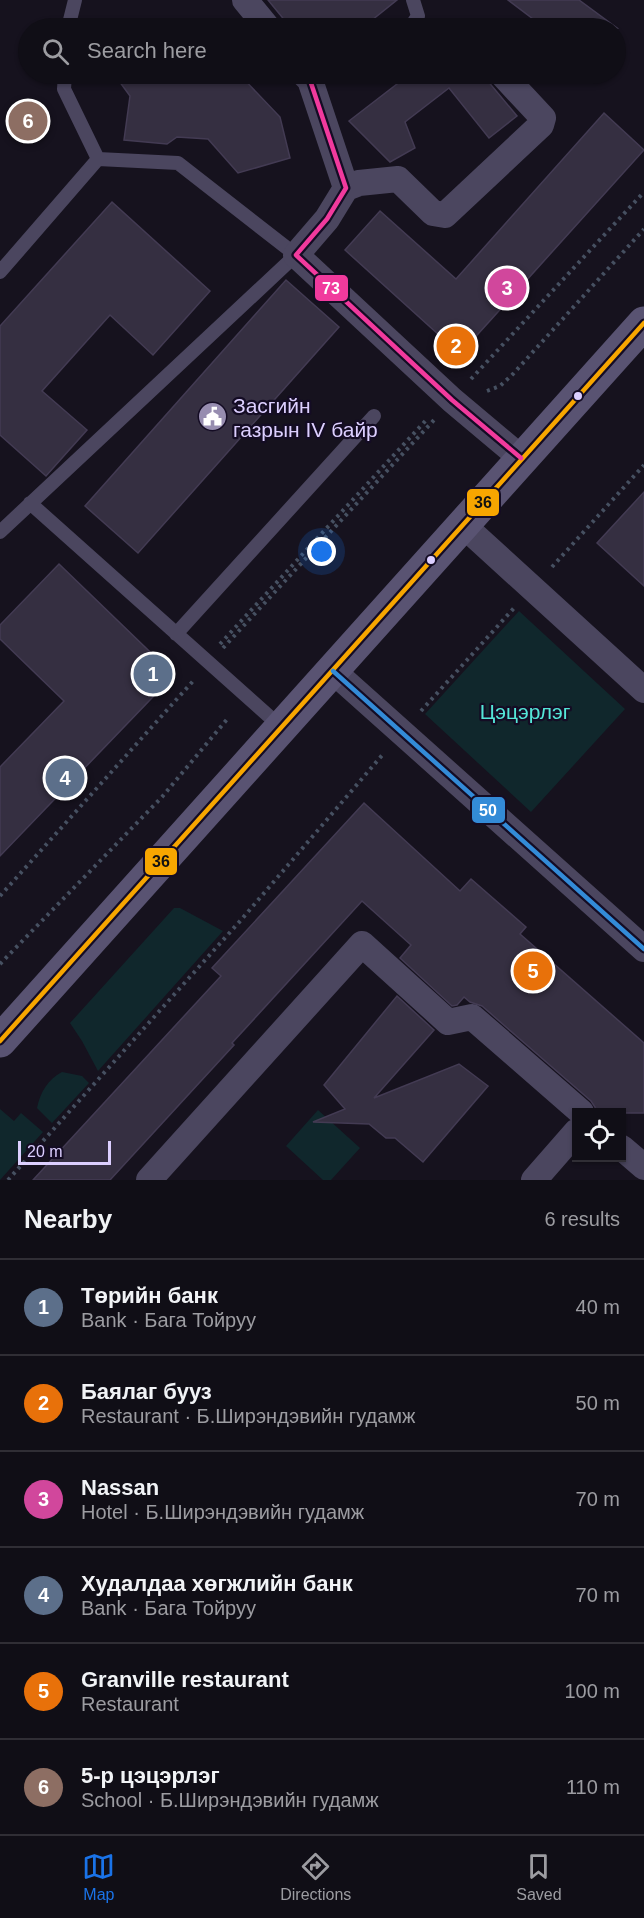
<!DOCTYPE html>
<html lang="en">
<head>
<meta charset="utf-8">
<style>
	body { margin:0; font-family:Helvetica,sans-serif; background:#19171f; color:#f1f3f6 }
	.controls { position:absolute; right:18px; bottom:18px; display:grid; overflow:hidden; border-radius:0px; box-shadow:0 2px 4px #0004 }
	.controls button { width:54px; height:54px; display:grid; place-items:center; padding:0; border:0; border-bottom:2px solid #302e35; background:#100e16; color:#f1f3f6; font:30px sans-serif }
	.scale { position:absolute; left:18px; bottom:15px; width:93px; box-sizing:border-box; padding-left:6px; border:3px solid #dccfff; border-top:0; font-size:16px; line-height:21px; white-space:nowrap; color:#dccfff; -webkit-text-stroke:4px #140c24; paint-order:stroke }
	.you { position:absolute; left:322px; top:552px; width:21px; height:21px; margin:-15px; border:4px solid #fff; border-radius:50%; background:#1a73e8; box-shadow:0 0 0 9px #1a73e833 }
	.badge { display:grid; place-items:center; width:39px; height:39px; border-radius:50%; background:#1a73e8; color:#fff; font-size:20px; font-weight:700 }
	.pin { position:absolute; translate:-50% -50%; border:3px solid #fff; box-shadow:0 2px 6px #0006 }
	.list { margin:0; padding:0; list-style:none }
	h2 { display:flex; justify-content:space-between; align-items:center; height:78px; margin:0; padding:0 24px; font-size:26px }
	h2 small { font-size:20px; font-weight:400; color:#9c9ca1 }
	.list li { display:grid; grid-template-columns:39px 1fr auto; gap:18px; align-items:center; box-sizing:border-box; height:96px; padding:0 24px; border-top:2px solid #302e35 }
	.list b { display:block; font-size:22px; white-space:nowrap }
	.list p { margin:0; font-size:20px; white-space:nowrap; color:#9c9ca1 }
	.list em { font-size:20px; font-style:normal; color:#9c9ca1 }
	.icon { flex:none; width:33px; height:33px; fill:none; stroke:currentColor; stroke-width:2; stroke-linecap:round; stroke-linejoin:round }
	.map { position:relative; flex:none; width:644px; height:1180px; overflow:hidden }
	.search { position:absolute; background:#100e16; box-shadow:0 2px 4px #0004; left:18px; right:18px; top:18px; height:66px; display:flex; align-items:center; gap:15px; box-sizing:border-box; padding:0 21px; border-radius:33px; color:#9c9ca1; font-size:22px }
	.sheet { height:654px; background:#100e16 }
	nav { display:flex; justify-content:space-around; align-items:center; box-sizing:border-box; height:84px; border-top:2px solid #302e35; background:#100e16; font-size:16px; color:#9c9ca1 }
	nav a { display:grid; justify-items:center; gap:3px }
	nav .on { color:#1a73e8 }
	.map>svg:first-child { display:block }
	.green { fill:#10272c }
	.building { fill:#352f41; stroke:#433b53; stroke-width:1.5 }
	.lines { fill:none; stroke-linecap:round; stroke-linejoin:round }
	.path { stroke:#465061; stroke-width:4; stroke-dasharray:3 4.5; stroke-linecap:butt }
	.service { stroke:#4b465f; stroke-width:14 }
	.minor { stroke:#4b465f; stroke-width:26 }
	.secondary { stroke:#595372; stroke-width:33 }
	.bus-1-casing { stroke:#140c24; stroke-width:9 }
	.bus-2-casing { stroke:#140c24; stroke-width:9 }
	.bus-3-casing { stroke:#140c24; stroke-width:9 }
	.bus-1 { stroke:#f7a600; stroke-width:4.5 }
	.bus-2 { stroke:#f13a9d; stroke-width:4.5 }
	.bus-3 { stroke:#338bd7; stroke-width:4.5 }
	.bus-dot { fill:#dccfff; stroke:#140c24; stroke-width:2 }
	.labels { text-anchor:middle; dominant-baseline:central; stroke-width:4.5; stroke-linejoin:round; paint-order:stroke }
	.poi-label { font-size:21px; fill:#dccfff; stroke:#140c24; text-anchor:start }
	.park-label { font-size:21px; fill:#54e6d8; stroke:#140c24 }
	.line-badge { stroke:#140c24; stroke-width:2 }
	.badge-label { font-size:16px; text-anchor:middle; font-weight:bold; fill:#fff }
	.pale-badge-label { font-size:16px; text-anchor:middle; font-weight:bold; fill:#111 }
</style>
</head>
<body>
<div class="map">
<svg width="644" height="1180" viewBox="0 0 644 1180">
	<rect width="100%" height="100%" fill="#16121e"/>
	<!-- green -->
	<path class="green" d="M519 611 625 709 531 812 425 714Z
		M174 908H180L223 931 98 1071 82 1041 70 1023Z
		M62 1072 82 1076 89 1083 52 1123 37 1108C40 1093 48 1079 62 1072Z
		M0 1109 14 1121 21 1113 43 1132 0 1180Z
		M318 1110 360 1148 331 1180H323L286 1146Z"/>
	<!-- building -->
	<path class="building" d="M268 0H397L362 28H291Z
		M508 0H579L617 28H545Z
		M129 74H239L280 117 290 158 238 173 208 139 177 137 167 144 124 140 130 96 119 81Z
		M410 74H482L517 116 489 138 449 88 405 122 415 148 390 162 349 121Z
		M604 113 644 150 460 354 345 250 380 211 456 279Z
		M112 202 210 291 153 355 110 315 42 391 87 430 46 476 0 435V326Z
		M286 280 339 327 138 553 85 506Z
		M644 492V586L597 543Z
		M59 564 174 675 0 856V767L64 701 0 639V625Z
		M364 803 460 891 471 879 526 927 520 934 644 1043V1113H596L595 1107 591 1101 482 1006 470 1002 464 997 457 1005 452 1006 400 958 411 945 362 901 232 1043 234 1045 110 1180H33L221 976 212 968Z
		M397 996 434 1030 374 1098 459 1064 488 1086 423 1162 395 1138H386L369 1124 313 1122 345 1109 324 1085Z"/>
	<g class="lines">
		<!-- path -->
		<path class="path" d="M471 379 644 192
			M487 391 500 386 513 374 644 229
			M552 567 644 465
			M220 644 428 418
			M223 648 434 420
			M421 711 514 608
			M0 896 194 680
			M0 964 162 797 229 717
			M8 1180 241 920 384 753"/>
		<!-- service -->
		<path class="service" d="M68 28 75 0
			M410 28 418 16 413 0
			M65 74 64 89 98 159
			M368 74H369
			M0 272 98 159
			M30 503 281 727
			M0 532 296 255 178 163 98 159
			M176 634 374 416"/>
		<!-- minor -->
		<path class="minor" d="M245 0 268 28
			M304 74 310 80 346 188 327 219 296 255 452 400 521 458
			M346 188 359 183 398 179 433 213 445 215 541 125 543 118 502 74
			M463 525 644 690
			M333 671 644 949
			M622 1148 644 1167
			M149 1180 362 944 448 1022 472 1017 581 1112
			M534 1180 576 1132"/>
		<!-- secondary -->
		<path class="secondary" d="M0 1041 644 323"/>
		<defs>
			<path id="bus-1" d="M0 1041 644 323"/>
			<path id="bus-2" d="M304 74 310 80 346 188 327 219 296 255 452 400 521 458"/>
			<path id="bus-3" d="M333 671 644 949"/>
		</defs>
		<!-- bus-1 casing -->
		<use href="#bus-1" class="bus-1-casing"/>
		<!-- bus-2 casing -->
		<use href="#bus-2" class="bus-2-casing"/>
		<!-- bus-3 casing -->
		<use href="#bus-3" class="bus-3-casing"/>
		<!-- bus-1 -->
		<use href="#bus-1" class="bus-1"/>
		<!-- bus-2 -->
		<use href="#bus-2" class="bus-2"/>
		<!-- bus-3 -->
		<use href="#bus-3" class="bus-3"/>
	</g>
	<!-- icons -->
	<defs>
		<symbol id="civic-disc" viewBox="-11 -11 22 22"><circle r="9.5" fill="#978db0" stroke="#140c24"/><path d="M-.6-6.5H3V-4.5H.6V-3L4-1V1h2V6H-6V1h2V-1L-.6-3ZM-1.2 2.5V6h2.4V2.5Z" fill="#fff"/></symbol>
	</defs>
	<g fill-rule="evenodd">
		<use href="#civic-disc" x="196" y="400" width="33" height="33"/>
	</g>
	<!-- markers -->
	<g class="bus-dot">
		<circle cx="578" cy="396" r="5"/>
		<circle cx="431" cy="560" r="5"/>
	</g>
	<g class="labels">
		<!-- poi labels -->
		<g class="poi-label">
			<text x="233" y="405">Засгийн<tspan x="233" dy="24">газрын IV байр</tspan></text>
		</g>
		<!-- park labels -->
		<g class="park-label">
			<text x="525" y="711">Цэцэрлэг</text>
		</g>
	</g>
	<g class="line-badge">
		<rect x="314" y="274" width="35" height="28" rx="6" fill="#f13a9d"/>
		<rect x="466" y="488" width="34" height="29" rx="6" fill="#f7a600"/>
		<rect x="471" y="796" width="35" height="28" rx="6" fill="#338bd7"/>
		<rect x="144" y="847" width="34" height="29" rx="6" fill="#f7a600"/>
	</g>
	<g class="badge-label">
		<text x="331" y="294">73</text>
		<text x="488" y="816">50</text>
	</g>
	<g class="pale-badge-label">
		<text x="483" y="508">36</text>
		<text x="161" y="867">36</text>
	</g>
</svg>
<div class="controls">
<button><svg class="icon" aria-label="locate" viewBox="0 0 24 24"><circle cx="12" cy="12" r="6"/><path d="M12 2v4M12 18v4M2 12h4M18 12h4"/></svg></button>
</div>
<div class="scale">20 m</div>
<div class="you"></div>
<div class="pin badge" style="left:153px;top:674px;background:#5c6f8a">1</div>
<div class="pin badge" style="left:456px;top:346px;background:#e8710a">2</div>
<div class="pin badge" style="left:507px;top:288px;background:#d1479c">3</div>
<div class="pin badge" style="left:65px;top:778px;background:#5c6f8a">4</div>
<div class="pin badge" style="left:533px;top:971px;background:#e8710a">5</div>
<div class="pin badge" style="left:28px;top:121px;background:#8d6e63">6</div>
<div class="search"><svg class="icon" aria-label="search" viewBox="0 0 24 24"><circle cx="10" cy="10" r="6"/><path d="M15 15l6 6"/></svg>Search here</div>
</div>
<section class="sheet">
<h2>Nearby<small>6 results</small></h2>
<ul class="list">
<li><span class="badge" style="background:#5c6f8a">1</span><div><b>Төрийн банк</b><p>Bank · Бага Тойруу</p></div><em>40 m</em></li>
<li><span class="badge" style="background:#e8710a">2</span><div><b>Баялаг бууз</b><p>Restaurant · Б.Ширэндэвийн гудамж</p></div><em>50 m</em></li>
<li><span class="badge" style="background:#d1479c">3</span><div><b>Nassan</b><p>Hotel · Б.Ширэндэвийн гудамж</p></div><em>70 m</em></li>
<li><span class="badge" style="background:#5c6f8a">4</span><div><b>Худалдаа хөгжлийн банк</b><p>Bank · Бага Тойруу</p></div><em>70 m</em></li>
<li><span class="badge" style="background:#e8710a">5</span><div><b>Granville restaurant</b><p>Restaurant</p></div><em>100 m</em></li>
<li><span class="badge" style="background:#8d6e63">6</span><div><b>5-р цэцэрлэг</b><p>School · Б.Ширэндэвийн гудамж</p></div><em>110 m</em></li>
</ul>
</section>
<nav>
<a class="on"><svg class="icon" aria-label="map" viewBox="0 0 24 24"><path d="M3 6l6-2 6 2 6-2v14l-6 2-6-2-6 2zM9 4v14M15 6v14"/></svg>Map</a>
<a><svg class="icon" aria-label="directions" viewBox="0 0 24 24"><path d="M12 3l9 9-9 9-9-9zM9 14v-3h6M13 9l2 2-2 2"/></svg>Directions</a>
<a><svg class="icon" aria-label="saved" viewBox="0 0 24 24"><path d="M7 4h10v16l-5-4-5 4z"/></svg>Saved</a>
</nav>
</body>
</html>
